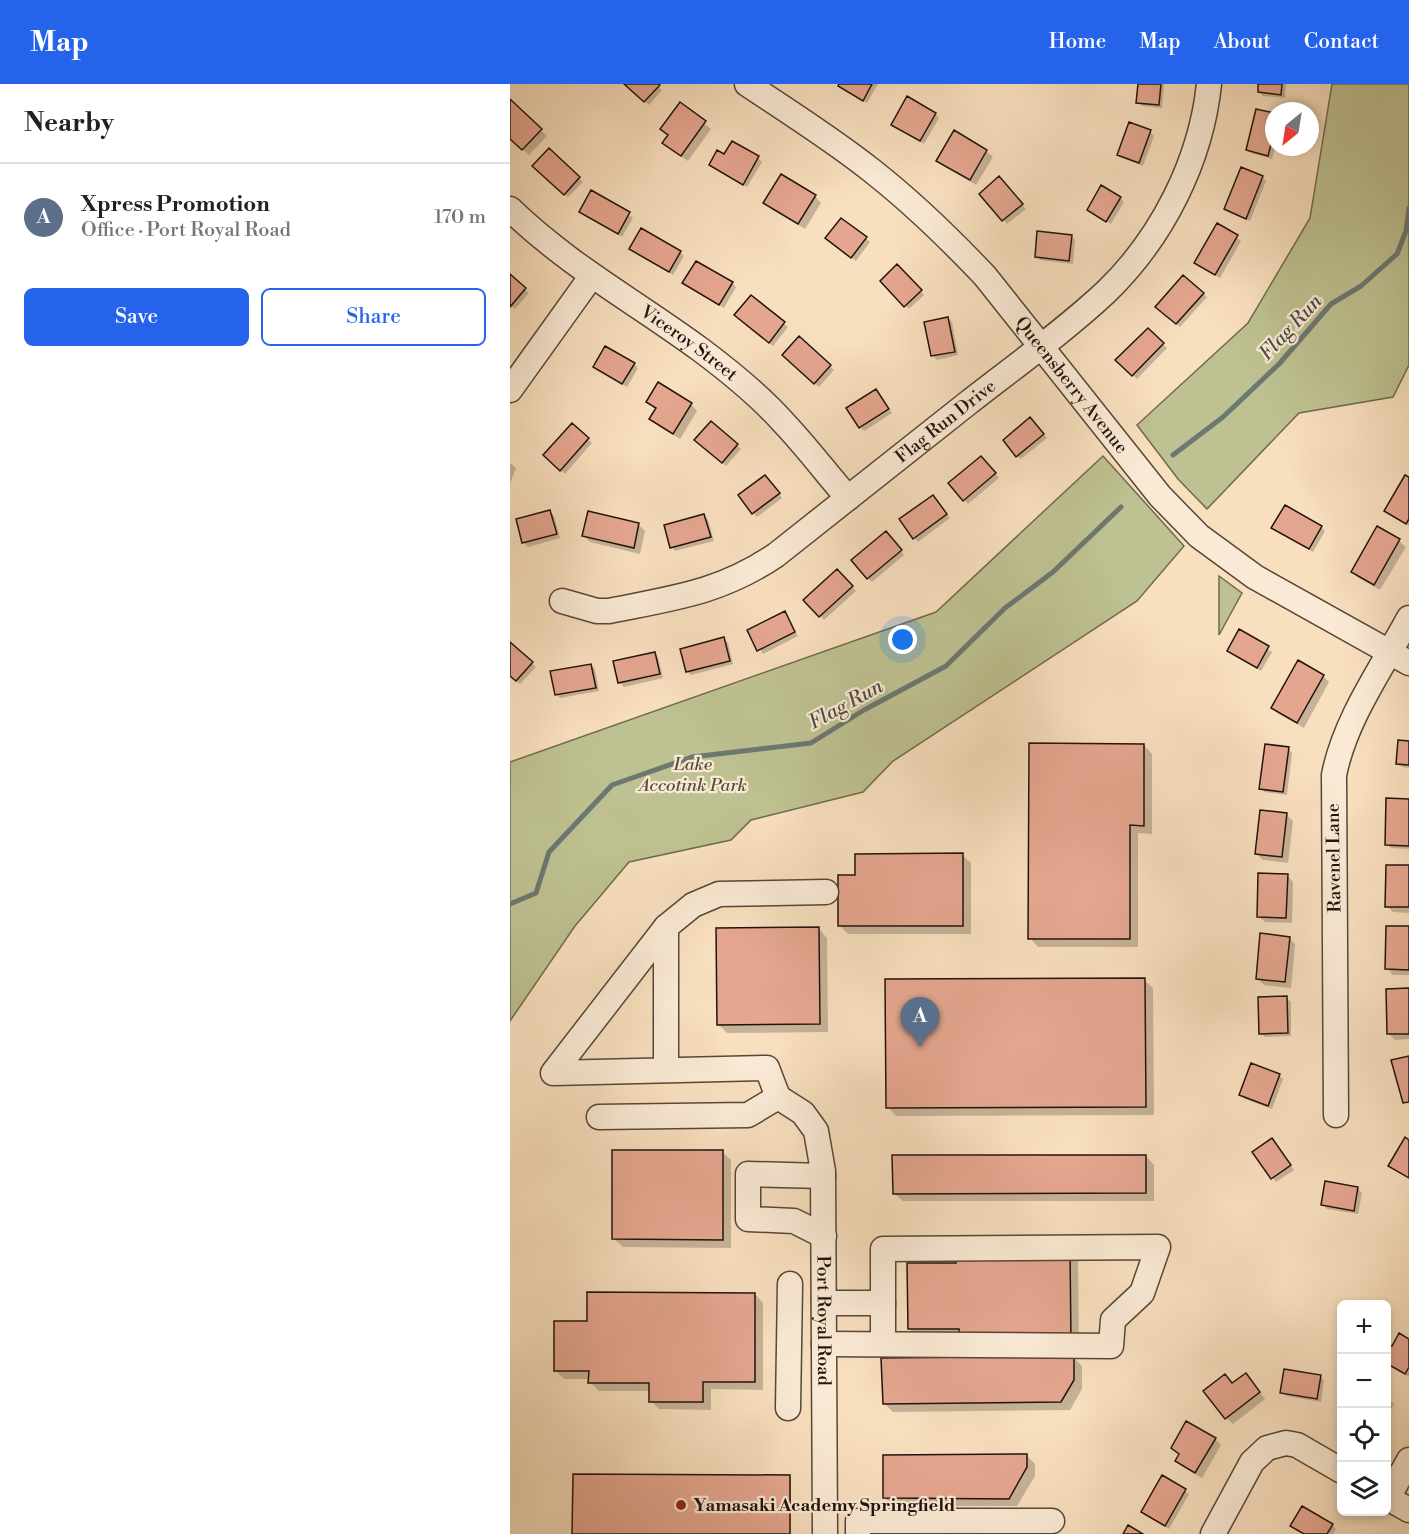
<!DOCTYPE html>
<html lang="en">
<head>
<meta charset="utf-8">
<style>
	body { margin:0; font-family:"Libre Bodoni",serif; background:#f6f6f6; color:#202124 }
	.controls { position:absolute; right:18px; bottom:18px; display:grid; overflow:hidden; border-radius:9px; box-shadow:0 3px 9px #0003 }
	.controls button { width:54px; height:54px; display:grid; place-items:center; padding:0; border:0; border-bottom:2px solid #e0e0e0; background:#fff; color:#202124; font:30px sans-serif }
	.compass { position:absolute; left:755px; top:18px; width:54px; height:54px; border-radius:50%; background:#fff; box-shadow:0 3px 9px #0003; rotate:210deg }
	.you { position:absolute; left:393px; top:556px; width:21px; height:21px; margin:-15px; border:4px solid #fff; border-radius:50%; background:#1a73e8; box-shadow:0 0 0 9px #1a73e833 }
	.badge { display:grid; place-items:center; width:39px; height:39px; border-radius:50%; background:#2563eb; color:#fff; font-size:20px; font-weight:700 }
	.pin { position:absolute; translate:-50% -50px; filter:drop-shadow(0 2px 3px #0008) }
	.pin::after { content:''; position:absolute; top:32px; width:21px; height:18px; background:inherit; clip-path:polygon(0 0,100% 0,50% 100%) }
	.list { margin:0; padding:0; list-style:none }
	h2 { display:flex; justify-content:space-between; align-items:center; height:78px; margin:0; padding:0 24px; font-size:26px }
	h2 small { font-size:20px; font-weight:400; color:#757577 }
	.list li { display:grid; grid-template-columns:39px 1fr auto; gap:18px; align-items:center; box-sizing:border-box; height:108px; padding:0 24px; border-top:2px solid #e0e0e0 }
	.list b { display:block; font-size:22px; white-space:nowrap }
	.list p { margin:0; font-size:20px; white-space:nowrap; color:#757577 }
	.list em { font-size:20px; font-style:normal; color:#757577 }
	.actions { display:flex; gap:12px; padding:18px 24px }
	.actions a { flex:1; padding:14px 0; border:2px solid #2563eb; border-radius:9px; text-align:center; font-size:21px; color:#2563eb }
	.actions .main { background:#2563eb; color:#fff }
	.icon { flex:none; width:33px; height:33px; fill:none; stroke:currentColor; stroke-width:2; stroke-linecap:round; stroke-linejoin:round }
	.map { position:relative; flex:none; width:899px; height:1450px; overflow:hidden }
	header { display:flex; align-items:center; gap:36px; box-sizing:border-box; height:84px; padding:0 30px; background:#2563eb; color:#fff }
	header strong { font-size:28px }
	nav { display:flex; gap:33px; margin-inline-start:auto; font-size:21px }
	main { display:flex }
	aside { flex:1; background:#fff }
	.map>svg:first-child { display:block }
	.green { fill:#bec191; stroke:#706a4e; stroke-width:1.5 }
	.shadow { fill:#0003 }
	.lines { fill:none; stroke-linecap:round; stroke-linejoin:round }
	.stream { stroke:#6c7872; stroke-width:5 }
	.building { fill:#e5a690; stroke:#21130c; stroke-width:1.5 }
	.minor-casing { stroke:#574638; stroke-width:27 }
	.minor { stroke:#faead5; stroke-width:24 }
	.poi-dot { fill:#8f2418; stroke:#faead5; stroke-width:2 }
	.labels { text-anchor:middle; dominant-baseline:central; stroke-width:4.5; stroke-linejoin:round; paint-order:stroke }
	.street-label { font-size:18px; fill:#21130c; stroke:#faead5 }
	.park-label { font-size:18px; font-style:italic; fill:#58503b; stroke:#faead5 }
	.poi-label { font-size:18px; font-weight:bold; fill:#21130c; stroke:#faead5; text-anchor:start }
	.water-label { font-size:20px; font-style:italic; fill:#4d4e48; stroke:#faead5 }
</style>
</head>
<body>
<header>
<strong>Map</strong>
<nav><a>Home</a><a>Map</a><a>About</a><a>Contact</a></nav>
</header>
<main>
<aside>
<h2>Nearby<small></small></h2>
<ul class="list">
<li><span class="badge" style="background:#5c6f8a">A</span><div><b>Xpress Promotion</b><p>Office · Port Royal Road</p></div><em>170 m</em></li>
</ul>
<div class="actions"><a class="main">Save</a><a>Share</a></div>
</aside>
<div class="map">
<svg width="899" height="1450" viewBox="0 0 899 1450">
	<rect width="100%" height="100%" fill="#f8dfbe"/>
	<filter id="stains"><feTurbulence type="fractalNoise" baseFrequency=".00333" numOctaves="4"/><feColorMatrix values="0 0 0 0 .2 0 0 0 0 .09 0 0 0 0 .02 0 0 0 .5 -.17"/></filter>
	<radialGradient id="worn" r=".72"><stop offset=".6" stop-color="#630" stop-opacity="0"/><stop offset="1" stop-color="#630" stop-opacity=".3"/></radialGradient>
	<!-- green -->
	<path class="green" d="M822 0H899V281L883 313 789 329 697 425 668 395 627 341 738 239 800 134Z
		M593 372 674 462 627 517 383 677 353 708 241 736 221 756 119 778 65 842 0 937V678L426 528Z
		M709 492 732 509 709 551Z"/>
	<!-- shadow -->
	<path class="shadow" d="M116 0H146L152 6 139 21Z
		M331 0H368L357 19 334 6 330 2Z
		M630 0H654L652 24 632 22 628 18Z
		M750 0H776L775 14 753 12 749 8Z
		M0 17 37 52 19 71 0 53Z
		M170 20 201 45 178 77 160 65 159 52 152 45Z
		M747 27 764 31 765 63 762 75 741 69 737 66Z
		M425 30 429 34 414 60 383 41Z
		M640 48 644 52 633 82 613 74 609 70Z
		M39 66 73 98 58 113 24 82Z
		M476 67 483 73 466 101 435 83 428 77Z
		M215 72 248 74 252 78 237 103 200 81Z
		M732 85 752 93 756 97 740 137 720 129 716 125Z
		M493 98 516 125 497 140 471 110Z
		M82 108 123 134 112 153 70 127Z
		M305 112 311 119 295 145 261 125 255 118Z
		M610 114 614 118 601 140 578 126Z
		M708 141 731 157 710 194 686 179Z
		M561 152 565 156 563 180 530 176 526 172Z
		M356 154 360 158 346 177 321 158Z
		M121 165 170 168 174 172 163 191Z
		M387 182 414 211 399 225 372 197Z
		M0 192 19 209 5 225 0 221Z
		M174 199H222L226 203 214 224Z
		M693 210 697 213 670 243 651 226Z
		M241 213 278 243 263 262 230 235Z
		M438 234 442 238 448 271 427 276 423 272 416 239Z
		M638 246 657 264 627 295 608 276Z
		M289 254 324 286 309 303 274 271Z
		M124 280 128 284 117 303 85 283Z
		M138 318 181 320 187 327 170 355 147 341 141 335 146 326Z
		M380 326 382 329 354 347 351 344Z
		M201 339 231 365 216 382 190 359Z
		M524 339 537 354 511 375 507 372Z
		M62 341 82 359 55 390 35 371Z
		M475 377 489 394 458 420 440 399Z
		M0 379 6 384 0 399Z
		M899 395V442L876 427Z
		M259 396 272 414 247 433 230 412Z
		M426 417 440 434 408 458 405 454Z
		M40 428 44 432 50 454 18 463 14 459 8 436Z
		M194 432 198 436 204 457 165 467 162 463Z
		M129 441 135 447 130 470 80 458 74 452Z
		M811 443 815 447 803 468 763 444Z
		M868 444 889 457 896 463 870 506 849 494 842 487Z
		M380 453 394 471 362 498 358 494Z
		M327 487 346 507 314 536 295 516Z
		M274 529 288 552 253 570 239 547Z
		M730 547 762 568 751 587 723 570Z
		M214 555 218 559 223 580 181 591 177 587Z
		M0 560 26 583 10 600 0 591Z
		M144 569 148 573 153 594 114 603 110 599 105 578Z
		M81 581 85 585 89 607 50 614 46 610Z
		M813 592 819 598 794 644 769 630 763 624Z
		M899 658V684L892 683 888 679Z
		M634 661 642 670V750L628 749V863H528L520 854Z
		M778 665 782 669 777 711 755 708 751 704Z
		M899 716V765L881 764 877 760Z
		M777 731 783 737 778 779 753 776 747 770Z
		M452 771 461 779V850H338L330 842 347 793Z
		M899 783V829L883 828 877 822Z
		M777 791 783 798 782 839 755 838 748 832Z
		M899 844V891H883L877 884Z
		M309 845 317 854 318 948 217 949 208 940Z
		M779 854 785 860 781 904 754 901 747 894Z
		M634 896 643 904 644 1031 386 1032 378 1023Z
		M899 906V955L885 956 879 950Z
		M777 914 781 918V952L755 953 751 949Z
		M769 991 773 995 762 1025 735 1015 731 1011Z
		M765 1060 784 1086 766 1098 744 1069Z
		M212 1068 221 1076V1164L113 1163 104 1155Z
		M636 1072 644 1081V1117H393L384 1109Z
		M848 1105 852 1109 848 1130 817 1125 813 1121Z
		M559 1168 568 1177 569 1264 408 1253 399 1245 448 1180Z
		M245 1210 253 1219V1306L201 1305V1326L149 1325 141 1317V1307H89L80 1298V1295H54L46 1287 79 1238Z
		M899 1257V1293L876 1280V1261L883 1264Z
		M564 1274 572 1282V1305L560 1326 383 1328 375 1320Z
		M810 1293 814 1296 811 1318 776 1312 772 1308Z
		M742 1297 755 1315 723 1340 716 1334 723 1301Z
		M876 1314 884 1320 876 1333Z
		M705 1355 711 1361 692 1394 673 1383 667 1377 670 1371 662 1364Z
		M516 1371 525 1380V1392L507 1422H383L375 1414Z
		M279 1393 281 1394V1450H64Z
		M675 1407 679 1410 659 1445 632 1428Z
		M822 1441 826 1445 823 1450H794L782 1442Z"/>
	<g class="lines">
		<!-- stream -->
		<path class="stream" d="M663 371 713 333 769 280 821 220 851 202 887 170 896 147 899 124
			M0 820 26 809 39 768 102 701 182 673 301 659 354 626 436 582 495 524 543 488 611 423"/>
	</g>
	<!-- building -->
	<path class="building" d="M114 0H148L150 1 134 18Z
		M329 0H362L353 17 328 2Z
		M628 0H651L649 21 626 19Z
		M748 0H772L771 11 748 8Z
		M397 12 426 29 410 57 381 41Z
		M0 15 32 45 12 66 0 55Z
		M170 18 196 37 171 72 152 59 158 51 150 45Z
		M746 25 764 29V48L758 72 736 66Z
		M619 38 641 46 629 79 607 71Z
		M444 46 477 66 460 96 426 77Z
		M222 57 249 72 233 101 199 81 207 66 214 70Z
		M39 64 70 93 54 111 22 82Z
		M731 83 753 92 736 135 714 125Z
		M271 90 306 111 288 140 253 119Z
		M489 92 513 120 492 137 469 110Z
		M591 101 611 113 596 138 577 126Z
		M81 106 120 128 108 150 69 128Z
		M331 134 357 153 341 174 315 154Z
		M707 139 728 151 705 191 684 179Z
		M131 144 171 167 159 188 119 165Z
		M527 147 562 151 559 177 525 173Z
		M186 177 223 198 209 221 172 199Z
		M387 180 412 206 394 223 370 197Z
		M0 190 16 204 0 223Z
		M673 191 694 209 666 240 645 223Z
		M241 211 275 238 259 259 224 231Z
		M438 233 445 268 421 272 414 238Z
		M638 244 654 259 622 292 605 276Z
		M289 252 321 281 304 300 272 271Z
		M95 262 125 279 112 300 83 283Z
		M148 298 182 319 163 350 139 335 146 324 136 318Z
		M366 305 379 325 349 344 336 324Z
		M520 333 534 350 506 373 493 356Z
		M201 337 228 360 212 379 184 356Z
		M62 339 79 354 50 387 33 371Z
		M471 372 486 389 453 417 438 399Z
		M255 391 270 409 242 430 228 411Z
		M895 391 899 393V435L896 440 874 427Z
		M423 411 437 430 403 455 389 435Z
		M775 421 812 442 799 465 761 444Z
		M40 426 47 450 12 459 6 435Z
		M78 427 129 439 124 464 72 452Z
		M194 430 201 453 160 464 154 441Z
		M867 442 890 455 864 501 841 488Z
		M376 447 392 466 357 495 341 476Z
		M327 485 343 502 309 533 293 516Z
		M275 527 285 548 247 567 237 546Z
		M729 545 759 562 747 584 717 567Z
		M214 553 220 577 176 588 170 565Z
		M0 558 23 578 6 597 0 592Z
		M145 568 150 590 108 599 103 577Z
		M788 576 814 591 787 639 761 624Z
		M81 580 86 604 45 611 40 587Z
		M888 656 899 657V681L886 680Z
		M519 659 634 660V742L620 741V855H518Z
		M755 660 779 663 773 708 749 705Z
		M876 714 899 715V762L875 761Z
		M750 726 777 729 772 773 745 770Z
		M453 769V842H328V791H345V770Z
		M876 781H899V823H875Z
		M748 789 778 790 776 834 747 833Z
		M876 842H899V886L875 885Z
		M309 843 310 940 207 941 206 844Z
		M750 849 780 853 775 898 746 895Z
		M635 894 636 1023 376 1024 375 895Z
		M899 904V950H877L876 905Z
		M777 912 778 949 749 950 748 913Z
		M899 972V1018L893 1019 881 976Z
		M741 979 770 990 758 1022 729 1011Z
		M895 1053 899 1056V1094L878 1082Z
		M762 1054 781 1081 761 1095 742 1068Z
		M102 1066H213V1156L102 1155Z
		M382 1071H636V1109L383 1110Z
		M815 1097 848 1103 844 1127 811 1121Z
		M560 1167 561 1256 449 1257V1245H398L397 1179H446V1168Z
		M77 1208 245 1209V1298H193V1318H139V1299H78L79 1287H44V1237H77Z
		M889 1249 899 1255V1283L895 1290 876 1279V1259L882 1262Z
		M564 1272V1296L551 1318 373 1320 371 1274Z
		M774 1285 811 1291 807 1315 770 1309Z
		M736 1289 750 1308 715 1335 693 1307 715 1290 722 1299Z
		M676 1337 706 1354 685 1389 665 1377 669 1370 661 1364Z
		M517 1370V1383L499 1415 373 1414V1371Z
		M63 1390 280 1391V1450H62Z
		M652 1391 676 1405 655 1442 631 1428Z
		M792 1422 823 1440 817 1450H794L780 1442Z
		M618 1441 633 1450H613Z"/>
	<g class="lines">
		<defs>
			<g id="minor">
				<path id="s1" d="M237 0C279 28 322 55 361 86 402 118 439 154 475 192L650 412 689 452 745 493 899 579"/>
				<path id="s2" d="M0 125C59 182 126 218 191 266 219 287 249 311 273 338 296 362 316 389 338 414"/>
				<path d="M0 306 81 193"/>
				<path id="s3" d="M52 517 87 527H99C163 514 210 509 266 471 330 421 394 370 458 319 504 283 553 248 596 208 652 154 691 77 699 0"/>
				<path d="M156 843 183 821 209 810 316 808"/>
				<path d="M156 986V843L43 989 257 984 268 1013"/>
				<path d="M826 1031 824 691C835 635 872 584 899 534"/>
				<path id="s4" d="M89 1033 238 1031 268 1013 293 1029 306 1047 313 1087 315 1450"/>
				<path d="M313 1092 238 1090V1135L284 1137 314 1152"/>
				<path d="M314 1219H373"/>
				<path d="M314 1260 601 1262 603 1236 632 1209 648 1163 373 1165V1260"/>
				<path d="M278 1324 280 1200"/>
				<path d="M876 1413 899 1426"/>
				<path d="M878 1414 899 1376"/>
				<path d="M348 1450V1437H542"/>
				<path d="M703 1450 742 1378 757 1364 776 1359 787 1361 832 1387"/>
			</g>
		</defs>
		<!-- minor casing -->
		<use href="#minor" class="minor-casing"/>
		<!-- minor -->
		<use href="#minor" class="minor"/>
	</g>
	<!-- markers -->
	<circle class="poi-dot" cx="171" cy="1421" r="6"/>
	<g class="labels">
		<!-- street labels -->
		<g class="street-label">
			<text stroke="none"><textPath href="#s2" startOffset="224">Viceroy Street</textPath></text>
			<text stroke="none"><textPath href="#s1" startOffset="446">Queensberry Avenue</textPath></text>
			<text stroke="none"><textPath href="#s3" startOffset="442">Flag Run Drive</textPath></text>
			<text transform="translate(824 774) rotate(-91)">Ravenel Lane</text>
			<text stroke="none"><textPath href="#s4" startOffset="426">Port Royal Road</textPath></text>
		</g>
		<!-- park labels -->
		<g class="park-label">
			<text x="183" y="680">Lake<tspan x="183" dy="21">Accotink Park</tspan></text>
		</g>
		<!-- poi labels -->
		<g class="poi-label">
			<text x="183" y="1421">Yamasaki Academy Springfield</text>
		</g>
		<!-- water labels -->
		<g class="water-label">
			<text transform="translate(781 244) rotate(-47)">Flag Run</text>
			<text transform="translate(336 621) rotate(-29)">Flag Run</text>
		</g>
	</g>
	<rect width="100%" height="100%" filter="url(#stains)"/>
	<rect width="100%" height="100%" fill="url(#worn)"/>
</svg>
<div class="controls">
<button>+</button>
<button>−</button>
<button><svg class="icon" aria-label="locate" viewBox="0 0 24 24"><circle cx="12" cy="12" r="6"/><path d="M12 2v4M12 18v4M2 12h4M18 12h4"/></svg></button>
<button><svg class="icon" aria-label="layers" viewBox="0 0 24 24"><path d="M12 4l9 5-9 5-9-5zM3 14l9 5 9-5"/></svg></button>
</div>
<svg class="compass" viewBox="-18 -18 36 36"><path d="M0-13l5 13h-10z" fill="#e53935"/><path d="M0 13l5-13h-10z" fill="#757577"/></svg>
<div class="you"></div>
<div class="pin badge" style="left:410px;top:963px;background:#5c6f8a">A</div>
</div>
</main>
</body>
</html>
